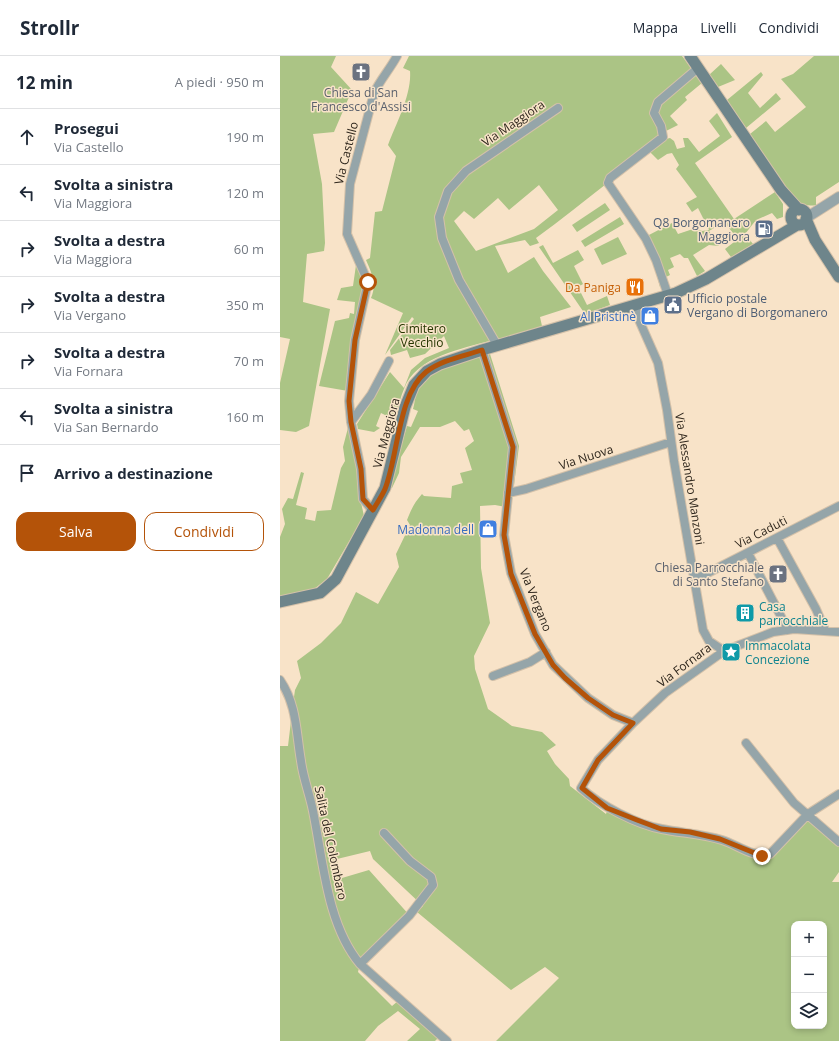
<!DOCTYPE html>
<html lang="it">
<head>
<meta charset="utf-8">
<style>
	body { margin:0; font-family:"Open Sans",sans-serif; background:#f2f2f3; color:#1f2937 }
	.controls { position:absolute; right:12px; bottom:12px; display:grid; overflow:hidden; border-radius:8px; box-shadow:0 2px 6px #0003 }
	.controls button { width:36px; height:36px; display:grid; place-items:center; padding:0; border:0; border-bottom:1px solid #e0e1e3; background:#fff; color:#1f2937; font:20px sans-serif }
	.stop { position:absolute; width:12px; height:12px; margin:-9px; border:3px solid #b45309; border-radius:50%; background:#fff }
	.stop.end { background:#b45309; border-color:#fff; box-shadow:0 1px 4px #0008 }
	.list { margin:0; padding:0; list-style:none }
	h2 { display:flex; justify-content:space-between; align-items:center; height:52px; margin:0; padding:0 16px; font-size:17px }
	h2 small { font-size:13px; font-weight:400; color:#747a83 }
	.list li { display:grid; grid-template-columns:26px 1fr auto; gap:12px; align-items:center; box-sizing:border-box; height:56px; padding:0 16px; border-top:1px solid #e0e1e3 }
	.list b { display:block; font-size:15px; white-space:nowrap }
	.list p { margin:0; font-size:13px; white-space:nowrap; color:#747a83 }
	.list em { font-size:13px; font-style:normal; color:#747a83 }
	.actions { display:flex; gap:8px; padding:12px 16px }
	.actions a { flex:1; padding:9px 0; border:1px solid #b45309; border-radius:12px; text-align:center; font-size:14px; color:#b45309 }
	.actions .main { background:#b45309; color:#fff }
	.icon { flex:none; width:22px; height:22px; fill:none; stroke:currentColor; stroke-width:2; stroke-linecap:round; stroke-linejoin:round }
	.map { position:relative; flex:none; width:559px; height:985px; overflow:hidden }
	header { display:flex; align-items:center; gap:24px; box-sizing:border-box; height:56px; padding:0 20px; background:#fff; border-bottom:1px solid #e0e1e3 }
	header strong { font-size:19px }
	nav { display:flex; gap:22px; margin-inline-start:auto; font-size:14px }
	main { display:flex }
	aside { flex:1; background:#fff }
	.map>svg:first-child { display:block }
	.green { fill:#abc485; fill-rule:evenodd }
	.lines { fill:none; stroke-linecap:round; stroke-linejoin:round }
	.minor-casing { stroke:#d4c1a9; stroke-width:10 }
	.tertiary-casing { stroke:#d4c1a9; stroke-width:12 }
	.secondary-casing { stroke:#d4c1a9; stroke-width:13 }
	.minor { stroke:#95a5a9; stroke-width:8 }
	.tertiary { stroke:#95a5a9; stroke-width:10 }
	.secondary { stroke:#6e858b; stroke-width:11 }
	.route { stroke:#b45309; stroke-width:5 }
	.labels { text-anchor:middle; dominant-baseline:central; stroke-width:3; stroke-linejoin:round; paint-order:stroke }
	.worship-label { font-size:12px; fill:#5b616d; stroke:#f8e3c8 }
	.street-label { font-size:12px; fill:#2e261c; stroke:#f8e3c8 }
	.service-label { font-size:12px; fill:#4e5e75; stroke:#f8e3c8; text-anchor:end }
	.food-label { font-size:12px; fill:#c56008; stroke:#f8e3c8; text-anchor:end }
	.shop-label { font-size:12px; fill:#366cbe; stroke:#f8e3c8; text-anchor:end }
	.park-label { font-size:12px; fill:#263600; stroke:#f8e3c8 }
	.culture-label { font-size:12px; fill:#0d838f; stroke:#f8e3c8; text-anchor:start }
</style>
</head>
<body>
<header>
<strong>Strollr</strong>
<nav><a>Mappa</a><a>Livelli</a><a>Condividi</a></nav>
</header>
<main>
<aside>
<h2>12 min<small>A piedi · 950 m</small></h2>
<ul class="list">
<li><svg class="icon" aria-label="ahead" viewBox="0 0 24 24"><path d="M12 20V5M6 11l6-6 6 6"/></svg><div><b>Prosegui</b><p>Via Castello</p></div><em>190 m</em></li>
<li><svg class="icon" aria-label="left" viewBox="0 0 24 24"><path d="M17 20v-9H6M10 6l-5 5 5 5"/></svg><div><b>Svolta a sinistra</b><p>Via Maggiora</p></div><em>120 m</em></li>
<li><svg class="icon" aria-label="right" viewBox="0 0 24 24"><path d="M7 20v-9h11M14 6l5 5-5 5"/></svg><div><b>Svolta a destra</b><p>Via Maggiora</p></div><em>60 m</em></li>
<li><svg class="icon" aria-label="right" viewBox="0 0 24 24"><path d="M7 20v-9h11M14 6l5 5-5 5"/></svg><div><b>Svolta a destra</b><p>Via Vergano</p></div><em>350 m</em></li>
<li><svg class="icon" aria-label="right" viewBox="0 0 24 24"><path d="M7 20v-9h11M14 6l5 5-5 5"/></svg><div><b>Svolta a destra</b><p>Via Fornara</p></div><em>70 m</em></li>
<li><svg class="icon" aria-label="left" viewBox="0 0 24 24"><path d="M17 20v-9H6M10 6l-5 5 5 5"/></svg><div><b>Svolta a sinistra</b><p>Via San Bernardo</p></div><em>160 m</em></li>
<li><svg class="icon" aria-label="arrive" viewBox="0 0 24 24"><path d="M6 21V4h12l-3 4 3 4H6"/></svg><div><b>Arrivo a destinazione</b></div></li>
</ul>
<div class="actions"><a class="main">Salva</a><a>Condividi</a></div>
</aside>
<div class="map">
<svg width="559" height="985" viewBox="0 0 559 985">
	<rect width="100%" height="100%" fill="#f8e3c8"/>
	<!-- green -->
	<path class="green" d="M0 0H56L51 11 72 34 54 76 33 78 42 128 45 187 44 195 27 198 23 246 50 253 29 370 16 376 0 374V327L10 283 0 281Z
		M129 0H402L422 27 405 41 407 44 390 60 398 69 384 76 382 84 390 82 394 85 397 93 405 91 403 82H408L419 96 440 80 429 65 437 57 452 81 415 107 454 163 495 136 503 148V161L497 163 492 157 476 164 465 178 473 188 451 201 445 193 458 183 444 166 429 175 439 190 429 189 413 199 425 215 417 220 408 202H404L400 198 390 202 394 211 388 214 390 219 384 222 383 229 380 231 376 216V204L367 180 392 167 398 178 416 172 422 175 429 174 418 152 412 156 406 147 417 141 396 113 399 109 392 97 387 98 378 104 369 95C357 107 343 115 330 125 305 144 281 164 256 182L259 187 250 190 245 184 215 190 228 217 254 201 263 215 291 251 260 261 262 270 214 286 212 284C183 293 136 300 124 333 118 347 116 363 112 378L107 360 101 357 96 370 100 372 94 376 78 373 77 368 110 316 124 332 131 314 145 302 169 292 164 280 145 298 130 302 127 294 111 299 110 294 134 263 132 261 105 299 123 257 91 242C97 228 92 218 86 204L90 202 95 156 102 155 116 100 108 89C116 68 132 38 130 15L123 12ZM259 129 278 154 254 173 196 195 174 165 184 155 194 163 218 142 229 154Z
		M534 0H559V126L536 141V149C525 151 519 147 511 140L470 78 486 65 495 76 526 51 501 23 513 18Z
		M441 8 455 24 438 31 429 19Z
		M481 16 483 19 468 37 480 52 496 37 501 43 466 72 447 44Z
		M325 147 330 154 297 176 292 169Z
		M340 161 344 168 305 191 301 185Z
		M338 181 347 198 322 209 314 193Z
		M263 189 273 207 298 194 304 204 294 210 303 228 298 231 307 249 327 240 330 249 305 258 259 191Z
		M77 202 87 223 68 335 39 330 55 265 69 262 70 257 74 258 75 246 57 244 61 232 73 230Z
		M210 298 239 390 231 452 215 449 200 450 201 512 210 567 194 600 195 613 208 653 232 670 262 676 276 689 267 695 275 708 289 723 290 730 326 758 327 755 452 789 481 803 489 801 527 763 559 789V816L552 826H559V985H216L279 922 265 911 231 934 137 856 143 850 93 803 90 795 57 803 62 822 89 814 131 861 80 908 78 916 112 950 118 945 165 985 157 983 155 985H127L140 973 118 955 98 970 85 985H0V690H8L13 648 15 634 21 622 17 605 41 587 61 567 76 536 98 548 119 511 116 498 130 469 127 464C131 454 134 447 142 438L144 440 171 442 172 430 183 427 180 417 192 414 185 392 194 385 189 373 184 375 175 365 160 371H140L121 401 119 417 112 432 109 431 127 370 131 371 138 355 133 353C135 347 135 337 139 332 153 310 187 306 210 298ZM514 868H544V970H514Z
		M69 368 78 403 80 442 84 460 47 523 34 533 0 542V481L5 468 2 453 8 442 13 443 21 416 24 417 16 449 27 452 25 463 35 465 37 455 51 454 61 412 65 405 63 391Z"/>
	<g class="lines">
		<defs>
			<path id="minor" d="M388 239 376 204 366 183 328 127 330 122 383 81 381 70 374 57 378 46 418 12
				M355 250 359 264 378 307 387 354 394 405 423 574 429 585 444 595
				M217 289 179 224 162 182 159 161 168 135 186 115 278 52
				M202 294 233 391 224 479 231 517 255 578 273 609 308 642 333 659 353 667
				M71 366 91 339 109 305
				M228 437 246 433 391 386
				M93 455 83 443 81 413 71 366 69 345 75 284 88 226 67 178 70 128 94 37C100 24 110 13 117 0
				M497 482 536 553 545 574
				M468 497 508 574
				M414 524 559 450
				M559 576 514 573 493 576 444 595 385 637 353 667 318 704 301 732C319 749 358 769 382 773 402 777 422 778 442 784 458 789 473 802 490 798L528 758 559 738
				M213 620 250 606 266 596
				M0 624C17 649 16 676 21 705 23 722 30 739 33 755 43 804 47 869 80 908L167 985
				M466 687 514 747 559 786
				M80 908 129 860 153 829 151 821 130 805 104 777"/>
			<path id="tertiary" d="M526 162 559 141"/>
			<path id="secondary" d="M410 0 501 134 519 154
				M511 161a8 8 0 1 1 16 0a8 8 0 1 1-16 0Z
				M526 163 535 184 559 221
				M0 546 40 537 56 523 105 432 125 351 134 329 147 315 160 308 202 294 396 237 426 223 517 169"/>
		</defs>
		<!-- minor casing -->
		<use href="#minor" class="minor-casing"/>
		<!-- tertiary casing -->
		<use href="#tertiary" class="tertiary-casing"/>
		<!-- secondary casing -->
		<use href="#secondary" class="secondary-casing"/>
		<!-- minor -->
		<use href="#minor" class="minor"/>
		<!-- tertiary -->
		<use href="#tertiary" class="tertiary"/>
		<!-- secondary -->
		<use href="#secondary" class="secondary"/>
	</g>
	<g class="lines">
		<!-- route -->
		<path class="route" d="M88 226 75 284 69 345 71 366 81 413 83 443 93 454C97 447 102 440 105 433 118 401 118 338 146 316 161 304 184 300 202 294L233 391 224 479 231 518 255 578 273 609 285 622 308 642 333 659 353 667 318 704 302 732 327 752 357 764 381 773 410 776 440 783 482 800"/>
	</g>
	<!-- icons -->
	<defs>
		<symbol id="church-square" viewBox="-11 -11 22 22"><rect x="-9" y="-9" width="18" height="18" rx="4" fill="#6b7280" stroke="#f8e3c8"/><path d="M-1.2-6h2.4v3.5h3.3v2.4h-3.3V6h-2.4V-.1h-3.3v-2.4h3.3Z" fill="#fff"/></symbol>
		<symbol id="fuel-square" viewBox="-11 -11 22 22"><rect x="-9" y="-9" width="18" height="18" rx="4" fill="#5c6f8a" stroke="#f8e3c8"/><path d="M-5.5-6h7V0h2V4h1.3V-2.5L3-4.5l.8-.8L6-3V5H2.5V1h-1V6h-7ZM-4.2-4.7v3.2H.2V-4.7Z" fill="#fff"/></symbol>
		<symbol id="restaurant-square" viewBox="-11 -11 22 22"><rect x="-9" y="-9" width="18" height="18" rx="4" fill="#e8710a" stroke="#f8e3c8"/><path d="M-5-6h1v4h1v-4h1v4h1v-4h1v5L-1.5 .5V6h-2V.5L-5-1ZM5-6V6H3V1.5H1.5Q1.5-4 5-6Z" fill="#fff"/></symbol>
		<symbol id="civic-square" viewBox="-11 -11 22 22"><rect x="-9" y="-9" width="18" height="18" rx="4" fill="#5c6f8a" stroke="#f8e3c8"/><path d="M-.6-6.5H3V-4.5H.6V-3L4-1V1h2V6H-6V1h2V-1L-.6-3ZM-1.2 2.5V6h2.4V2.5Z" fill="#fff"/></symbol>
		<symbol id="shop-square" viewBox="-11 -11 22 22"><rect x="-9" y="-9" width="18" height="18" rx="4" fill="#3f7fe0" stroke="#f8e3c8"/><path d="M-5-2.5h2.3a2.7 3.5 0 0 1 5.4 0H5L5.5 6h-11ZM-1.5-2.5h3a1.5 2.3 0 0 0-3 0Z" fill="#fff"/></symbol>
		<symbol id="building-square" viewBox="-11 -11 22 22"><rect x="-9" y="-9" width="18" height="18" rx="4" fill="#0f9aa8" stroke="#f8e3c8"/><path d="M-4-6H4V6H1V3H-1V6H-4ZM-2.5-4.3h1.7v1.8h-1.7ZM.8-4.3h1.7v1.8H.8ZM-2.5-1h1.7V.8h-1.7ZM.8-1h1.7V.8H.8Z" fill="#fff"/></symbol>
		<symbol id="sight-square" viewBox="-11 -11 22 22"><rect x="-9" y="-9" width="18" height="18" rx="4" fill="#0f9aa8" stroke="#f8e3c8"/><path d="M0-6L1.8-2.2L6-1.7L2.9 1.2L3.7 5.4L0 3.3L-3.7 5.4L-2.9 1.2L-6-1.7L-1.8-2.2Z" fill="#fff"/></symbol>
	</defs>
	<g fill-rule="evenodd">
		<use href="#church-square" x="70" y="5" width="22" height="22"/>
		<use href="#fuel-square" x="473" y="162" width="22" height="22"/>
		<use href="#restaurant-square" x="344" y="220" width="22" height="22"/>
		<use href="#civic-square" x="382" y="238" width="22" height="22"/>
		<use href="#shop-square" x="359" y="249" width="22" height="22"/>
		<use href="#shop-square" x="197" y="462" width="22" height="22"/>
		<use href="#church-square" x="487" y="507" width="22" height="22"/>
		<use href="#building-square" x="454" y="546" width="22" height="22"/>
		<use href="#sight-square" x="440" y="585" width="22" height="22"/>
	</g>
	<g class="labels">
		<!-- worship labels -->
		<g class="worship-label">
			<text x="81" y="36">Chiesa di San<tspan x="81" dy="14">Francesco d'Assisi</tspan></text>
			<text x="484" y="511" text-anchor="end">Chiesa Parrocchiale<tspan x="484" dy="14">di Santo Stefano</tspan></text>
		</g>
		<!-- street labels -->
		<g class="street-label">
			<text transform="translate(233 67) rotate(-34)">Via Maggiora</text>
			<text transform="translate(66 97) rotate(-76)">Via Castello</text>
			<text transform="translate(106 377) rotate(-75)">Via Maggiora</text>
			<text transform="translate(306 401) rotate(-18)">Via Nuova</text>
			<text transform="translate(410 423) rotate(81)">Via Alessandro Manzoni</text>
			<text transform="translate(481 476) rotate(-27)">Via Caduti</text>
			<text transform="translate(256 544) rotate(68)">Via Vergano</text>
			<text transform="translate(404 609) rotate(-37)">Via Fornara</text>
			<text transform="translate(51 787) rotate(78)">Salita del Colombaro</text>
		</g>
		<!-- service labels -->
		<g class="service-label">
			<text x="470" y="166">Q8 Borgomanero<tspan x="470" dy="14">Maggiora</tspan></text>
			<text x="407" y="242" text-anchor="start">Ufficio postale<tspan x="407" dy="14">Vergano di Borgomanero</tspan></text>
		</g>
		<!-- food labels -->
		<g class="food-label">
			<text x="341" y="231">Da Paniga</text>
		</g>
		<!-- shop labels -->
		<g class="shop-label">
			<text x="356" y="260">Al Pristinè</text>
			<text x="194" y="473">Madonna dell</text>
		</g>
		<!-- park labels -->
		<g class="park-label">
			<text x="142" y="272">Cimitero<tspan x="142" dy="14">Vecchio</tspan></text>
		</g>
		<!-- culture labels -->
		<g class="culture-label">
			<text x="479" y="550">Casa<tspan x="479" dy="14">parrocchiale</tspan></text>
			<text x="465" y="589">Immacolata<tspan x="465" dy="14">Concezione</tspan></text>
		</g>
	</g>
</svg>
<div class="controls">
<button>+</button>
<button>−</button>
<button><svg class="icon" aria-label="layers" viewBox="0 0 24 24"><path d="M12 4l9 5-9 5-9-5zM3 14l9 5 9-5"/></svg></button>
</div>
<div class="stop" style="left:88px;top:226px"></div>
<div class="stop end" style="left:482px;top:800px"></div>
</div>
</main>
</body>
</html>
